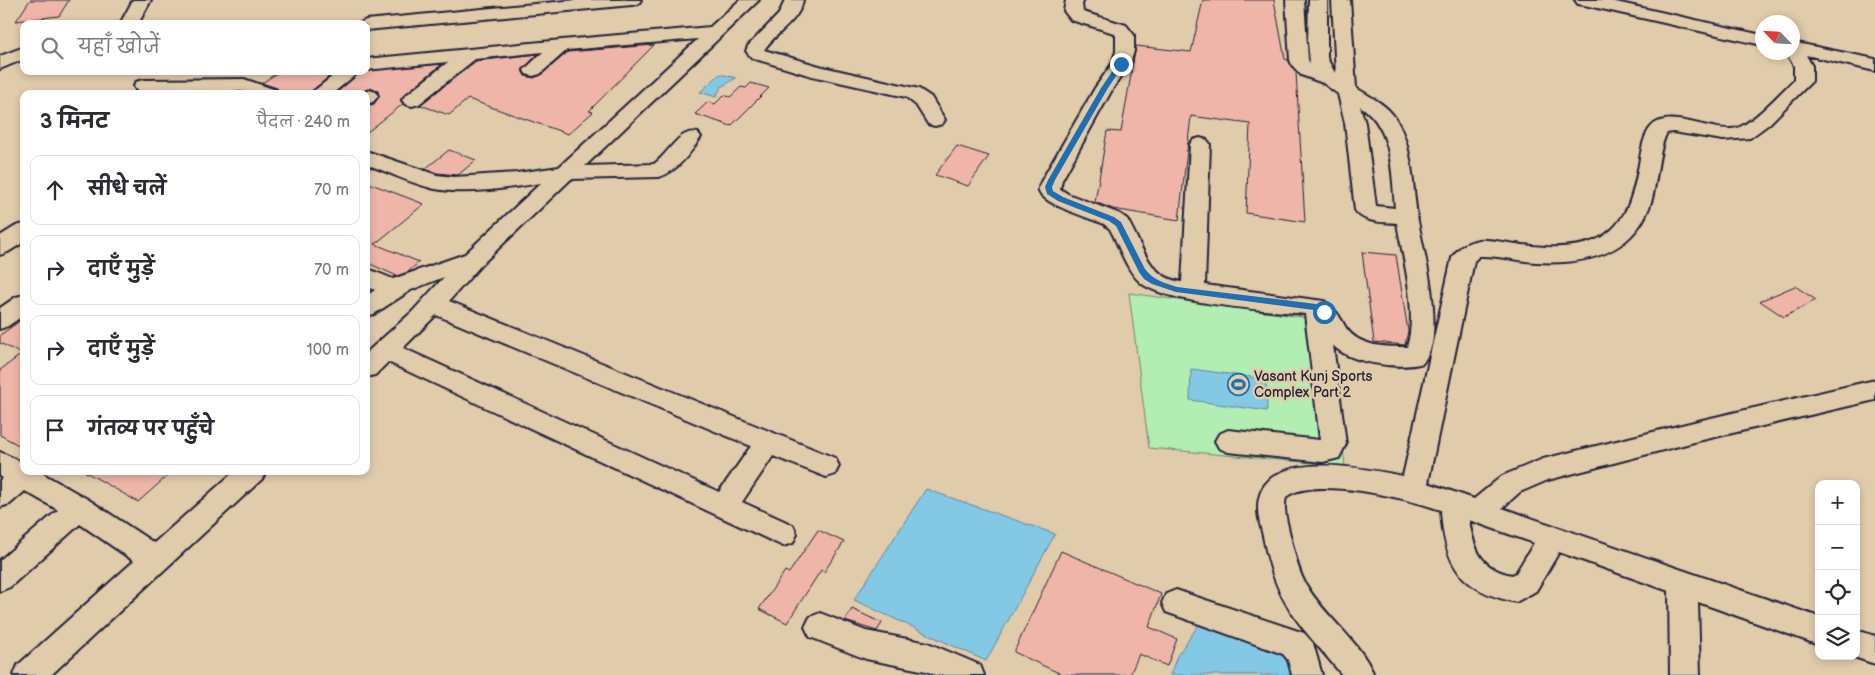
<!DOCTYPE html>
<html lang="hi">
<head>
<meta charset="utf-8">
<style>
	body { margin:0; font-family:"Balsamiq Sans","Playpen Sans Deva",sans-serif; background:#f2f2f3; color:#2b2b33 }
	.controls { position:absolute; right:15px; bottom:15px; display:grid; overflow:hidden; border-radius:10px; box-shadow:0 2px 8px #0003 }
	.controls button { width:45px; height:45px; display:grid; place-items:center; padding:0; border:0; border-bottom:1px solid #e1e1e2; background:#fff; color:#2b2b33; font:25px sans-serif }
	.compass { position:absolute; left:1755px; top:15px; width:45px; height:45px; border-radius:50%; background:#fff; box-shadow:0 2px 8px #0003; rotate:295deg }
	.stop { position:absolute; width:15px; height:15px; margin:-11px; border:4px solid #1f6fb2; border-radius:50%; background:#fff }
	.stop.end { background:#1f6fb2; border-color:#fff; box-shadow:0 1px 5px #0008 }
	.list { margin:0; padding:0; list-style:none }
	h2 { display:flex; justify-content:space-between; align-items:center; height:65px; margin:0; padding:0 20px; font-size:21px }
	h2 small { font-size:16px; font-weight:400; color:#7c7c81 }
	.list li { display:grid; grid-template-columns:32px 1fr auto; gap:15px; align-items:center; box-sizing:border-box; height:70px; margin:0 10px 10px; padding:0 10px; border:1px solid #e1e1e2; border-radius:10px }
	.list b { display:block; font-size:19px; white-space:nowrap }
	.list em { font-size:16px; font-style:normal; color:#7c7c81 }
	.icon { flex:none; width:28px; height:28px; fill:none; stroke:currentColor; stroke-width:2; stroke-linecap:round; stroke-linejoin:round }
	.map { position:relative; flex:none; width:1875px; height:675px; overflow:hidden }
	.search { position:absolute; background:#fff; box-shadow:0 2px 8px #0003; left:20px; top:20px; width:350px; height:55px; display:flex; align-items:center; gap:12px; box-sizing:border-box; padding:0 18px; border-radius:10px; color:#7c7c81; font-size:19px }
	.panel { position:absolute; background:#fff; box-shadow:0 2px 8px #0003; left:20px; top:90px; width:350px; height:385px; border-radius:10px }
	.map>svg:first-child { display:block }
	.green { fill:#b2edb1; stroke:#6a8876 }
	.water { fill:#83c9e5; stroke:#5c86a1 }
	.building { fill:#efb5a8; stroke:#22223b }
	.lines { fill:none; stroke-linecap:round; stroke-linejoin:round }
	.minor-casing { stroke:#22223b; stroke-width:4 }
	.minor { fill:#e0cbaa; fill-rule:evenodd }
	.route { fill:#1f6fb2 }
	.labels { text-anchor:middle; dominant-baseline:central; stroke-width:5; stroke-linejoin:round; paint-order:stroke }
	.poi-label { font-size:14px; fill:#22223b; stroke:#e0cbaa; text-anchor:start }
</style>
</head>
<body>
<div class="map">
<svg width="1875" height="675" viewBox="0 0 1875 675">
	<rect width="100%" height="100%" fill="#e0cbaa"/>
	<filter id="ink" filterUnits="userSpaceOnUse"><feTurbulence type="fractalNoise" baseFrequency=".02" numOctaves="2"/><feDisplacementMap in="SourceGraphic" scale="10" xChannelSelector="R" yChannelSelector="G"/><feConvolveMatrix kernelMatrix="1 2 1 2 8 2 1 2 1" color-interpolation-filters="sRGB"/></filter>
	<g filter="url(#ink)">
		<!-- green -->
		<path class="green" d="M1129 293 1329 321 1345 466 1149 448Z"/>
		<!-- water -->
		<path class="water" d="M720 74 736 78 721 87 716 97 700 92Z
			M1191 369 1266 379 1267 411 1190 400Z
			M926 489 1055 534 986 661 854 600Z
			M1207 613 1287 657 1291 675H1170L1177 656Z"/>
		<!-- building -->
		<path class="building" d="M30 0H69L59 16 16 21Z
			M1203 0H1274L1285 59 1288 60 1296 72 1305 222 1246 213 1250 124 1191 116 1179 220 1113 209 1095 202 1107 131 1121 132 1136 46 1191 52Z
			M654 45 589 111 593 112 568 134 468 99 449 115 420 105 476 61 538 54 522 70 525 76 534 78 541 75 568 52Z
			M442 64 404 95 400 100 403 104 366 133V106L374 104 379 97 378 91 370 88 358 94H335L362 71Z
			M280 71H336L308 94H280L277 88 262 83Z
			M751 83 769 88 731 126 695 114 708 102 715 104 724 95 730 97 741 87 746 88Z
			M957 146 989 156 968 186 935 175Z
			M449 150 476 160 458 175 437 173 425 169Z
			M366 182 424 204 375 244 419 262 408 272 397 276 366 262Z
			M1362 252 1396 255 1408 331 1405 345 1374 342Z
			M1795 286 1816 300 1784 317 1760 301Z
			M24 318V448L0 435V370L22 354 0 343V335Z
			M84 471H173L138 502Z
			M818 530 844 542 824 572 821 570 787 623 759 609 785 571 789 573Z
			M1061 551 1161 594 1149 627 1177 639 1167 666 1139 654 1130 675H1063L1014 652Z
			M852 609 882 623 877 631 845 621Z"/>
		<g class="lines">
			<defs>
				<path id="minor" d="M133 0H151L138 24H120Z
					M577 0H641L638 4 632 5 366 30V24H358L366 20Z
					M740 0H759L585 166 654 164C669 154 679 128 698 133L701 137C691 152 677 172 659 177L571 179 481 265 449 301 835 458 839 466 835 474 826 477 773 456 742 502 793 525 797 534 793 543 783 546 388 362 375 375 366 377V353L412 312 444 277 411 290 374 314 366 316V296L375 290 366 286V268L393 279 465 254 541 183C509 188 467 195 435 189 412 184 388 172 366 164V151L437 175 454 177 517 173 559 167 698 39 567 50 540 74 533 76 526 74 524 70 543 52 475 59 419 104 412 106 405 104 402 100 405 96 448 62 366 70V59L562 40 710 27ZM436 315 751 446 719 492 403 348Z
					M785 0H803C799 22 775 33 764 50L823 67 919 89 931 97 945 120 942 124 935 126 928 124 916 105 906 97 812 76 752 58 746 51 748 46 779 14Z
					M1066 0H1084L1082 4 1083 12 1126 25 1134 35V51L1130 64 1113 88 1062 180 1060 189 1068 194 1120 214 1127 219C1142 244 1148 278 1182 282L1190 144 1193 140 1200 138 1207 140 1210 144 1205 285 1324 301C1335 308 1340 317 1346 328 1359 347 1386 347 1407 347 1418 313 1403 258 1397 223 1383 222 1363 223 1355 210L1345 123 1338 94 1323 83 1301 75 1292 65 1290 60 1286 0H1304L1308 60 1310 63 1308 42 1309 0H1327V58L1336 75 1332 0H1350L1356 88C1371 97 1388 105 1397 121 1414 151 1412 188 1418 221 1425 258 1436 296 1433 334 1433 345 1429 354 1423 363 1400 370 1348 363 1333 345L1346 444 1339 458 1323 462 1228 452 1219 448 1215 441 1219 434 1228 430 1320 440 1305 314C1269 310 1164 304 1140 282 1126 270 1119 245 1110 229L1104 224C1090 218 1044 205 1039 191 1038 187 1040 184 1042 180L1095 88 1112 64 1116 51V36L1114 33 1071 20 1064 11ZM1360 106C1393 127 1392 174 1395 208L1376 206 1365 123Z
					M1575 0H1607L1762 35V45L1584 5 1578 4Z
					M1792 42 1875 59V71L1806 55 1812 66V81L1769 124 1750 138 1723 140 1673 132 1667 133C1659 145 1657 182 1652 199 1636 254 1587 265 1536 262 1518 261 1501 256 1483 256H1479L1474 261 1428 483 1474 499 1502 476 1543 459 1698 421 1875 380V400L1698 441 1548 480 1520 492 1502 508 1819 617V645L1698 602 1700 675H1670L1669 591 1559 552 1536 591 1516 602C1461 591 1444 565 1441 510 1408 499 1314 475 1286 497 1283 510 1287 522 1290 535 1294 551 1297 568 1305 583 1324 617 1359 639 1374 675H1342C1325 653 1305 634 1290 610 1275 587 1268 562 1263 536 1260 524 1256 511 1259 498 1270 448 1367 469 1403 476L1452 258C1458 247 1467 242 1479 240 1489 239 1500 242 1509 243 1535 247 1563 250 1588 243 1627 231 1634 194 1640 158 1642 147 1644 135 1651 127 1669 106 1718 137 1740 127 1758 118 1779 94 1794 80V66L1786 52H1792ZM1469 520 1534 543 1516 573 1512 575C1481 569 1474 550 1469 520Z
					M24 47V59L0 69V56Z
					M339 71H360L332 94H310Z
					M244 79 276 90 278 94H251L242 91 143 92 136 90 134 86 136 82 143 80Z
					M369 90 376 92 378 96 373 102 366 104V94H360Z
					M24 224V242L8 252 0 255V236L16 226Z
					M24 295V315L8 326 0 329V308L16 297Z
					M0 452 24 463V471H38L89 500 154 543 235 471H266L262 479 51 675H14L18 665 134 561 80 524 10 587 0 591V560L58 510 25 491 10 504 0 507V480L3 478 0 476Z
					M1176 590 1304 633 1313 643 1322 675H1292L1288 660 1283 654 1166 612 1162 603 1166 594Z
					M820 613 866 631 928 643 980 665 984 675H935L926 671 866 659 810 637 805 627 810 617Z
					M1856 630 1875 636V664L1851 656H1856Z"/>
			</defs>
			<!-- minor casing -->
			<use href="#minor" class="minor-casing"/>
			<!-- minor -->
			<use href="#minor" class="minor"/>
		</g>
	</g>
	<!-- route -->
	<path class="route" d="M1118 63 1124 64 1108 88 1055 180 1052 187 1053 191 1063 197 1114 217 1121 222 1145 269C1153 280 1165 283 1177 287L1316 304 1327 310V314H1321L1314 310 1176 292 1152 284 1144 279 1139 272 1116 226 1109 221 1058 201 1047 194 1045 187 1048 180 1101 88Z"/>
	<!-- icons -->
	<defs>
		<symbol id="stadium-ring" viewBox="-11 -11 22 22"><circle r="9.5" fill="#e0cbaa" stroke="#1f6fb2" stroke-width="1.5"/><path d="M0-5a6.5 5 0 1 0 0 10a6.5 5 0 1 0 0-10ZM-3.5-1.8h7v3.6h-7Z" fill="#1f6fb2"/></symbol>
	</defs>
	<g fill-rule="evenodd">
		<use href="#stadium-ring" x="1226" y="372" width="25" height="25"/>
	</g>
	<g class="labels">
		<!-- poi labels -->
		<g class="poi-label">
			<text x="1254" y="376">Vasant Kunj Sports<tspan x="1254" dy="16">Complex Part 2</tspan></text>
		</g>
	</g>
</svg>
<div class="controls">
<button>+</button>
<button>−</button>
<button><svg class="icon" aria-label="locate" viewBox="0 0 24 24"><circle cx="12" cy="12" r="6"/><path d="M12 2v4M12 18v4M2 12h4M18 12h4"/></svg></button>
<button><svg class="icon" aria-label="layers" viewBox="0 0 24 24"><path d="M12 4l9 5-9 5-9-5zM3 14l9 5 9-5"/></svg></button>
</div>
<svg class="compass" viewBox="-18 -18 36 36"><path d="M0-13l5 13h-10z" fill="#e53935"/><path d="M0 13l5-13h-10z" fill="#7c7c81"/></svg>
<div class="stop" style="left:1324px;top:312px"></div>
<div class="stop end" style="left:1121px;top:64px"></div>
<div class="search"><svg class="icon" aria-label="search" viewBox="0 0 24 24"><circle cx="10" cy="10" r="6"/><path d="M15 15l6 6"/></svg>यहाँ खोजें</div>
<section class="panel">
<h2>3 मिनट<small>पैदल · 240 m</small></h2>
<ul class="list">
<li><svg class="icon" aria-label="ahead" viewBox="0 0 24 24"><path d="M12 20V5M6 11l6-6 6 6"/></svg><div><b>सीधे चलें</b></div><em>70 m</em></li>
<li><svg class="icon" aria-label="right" viewBox="0 0 24 24"><path d="M7 20v-9h11M14 6l5 5-5 5"/></svg><div><b>दाएँ मुड़ें</b></div><em>70 m</em></li>
<li><svg class="icon" aria-label="right" viewBox="0 0 24 24"><path d="M7 20v-9h11M14 6l5 5-5 5"/></svg><div><b>दाएँ मुड़ें</b></div><em>100 m</em></li>
<li><svg class="icon" aria-label="arrive" viewBox="0 0 24 24"><path d="M6 21V4h12l-3 4 3 4H6"/></svg><div><b>गंतव्य पर पहुँचे</b></div></li>
</ul>
</section>
</div>
</body>
</html>
